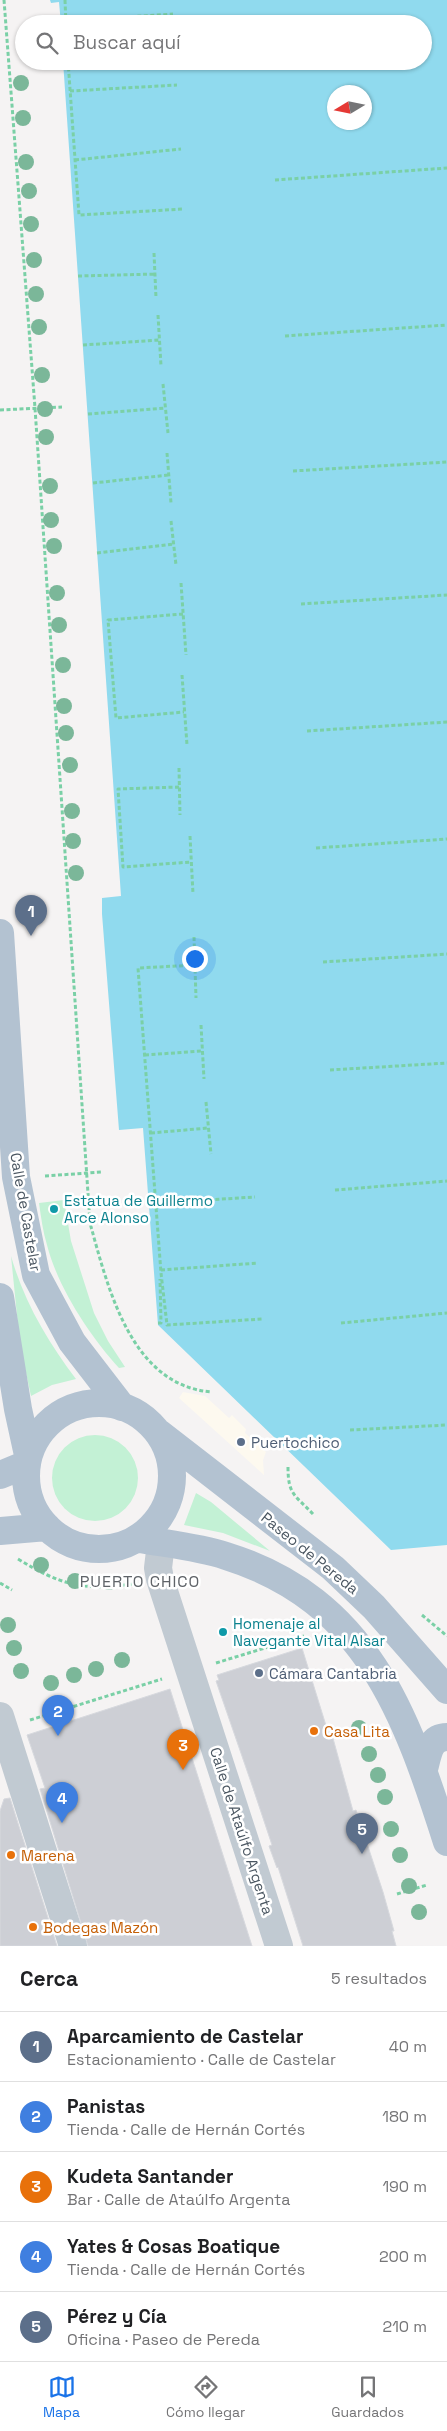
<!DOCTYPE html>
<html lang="es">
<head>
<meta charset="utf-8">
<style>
	body { margin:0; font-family:"Space Grotesk",sans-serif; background:#f2f2f2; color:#202124 }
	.compass { position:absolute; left:327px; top:85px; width:45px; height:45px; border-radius:50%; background:#fff; box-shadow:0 1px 4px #0004; rotate:260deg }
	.you { position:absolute; left:194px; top:958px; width:18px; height:18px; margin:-12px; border:4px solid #fff; border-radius:50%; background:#1a73e8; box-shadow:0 0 0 8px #1a73e833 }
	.badge { display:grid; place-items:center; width:32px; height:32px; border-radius:50%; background:#1a73e8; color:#fff; font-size:16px; font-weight:700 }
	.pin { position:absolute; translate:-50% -41px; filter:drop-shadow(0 1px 2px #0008) }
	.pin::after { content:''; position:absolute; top:26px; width:18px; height:15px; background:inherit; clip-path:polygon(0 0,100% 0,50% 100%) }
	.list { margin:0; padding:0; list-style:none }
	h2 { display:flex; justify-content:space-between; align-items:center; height:65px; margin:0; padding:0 20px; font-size:21px }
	h2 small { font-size:16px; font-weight:400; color:#757577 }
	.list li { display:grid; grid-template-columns:32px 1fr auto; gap:15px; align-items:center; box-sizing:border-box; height:70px; padding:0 20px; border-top:1px solid #e0e0e0 }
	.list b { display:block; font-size:19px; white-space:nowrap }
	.list p { margin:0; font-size:16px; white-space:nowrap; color:#757577 }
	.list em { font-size:16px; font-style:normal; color:#757577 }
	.icon { flex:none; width:28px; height:28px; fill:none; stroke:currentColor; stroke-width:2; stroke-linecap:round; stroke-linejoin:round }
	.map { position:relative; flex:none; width:447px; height:1946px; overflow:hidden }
	.search { position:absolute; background:#fff; box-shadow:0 1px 4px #0004; left:15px; right:15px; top:15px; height:55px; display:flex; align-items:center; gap:12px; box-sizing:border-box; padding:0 18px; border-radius:28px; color:#757577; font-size:19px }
	.sheet { height:415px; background:#fff }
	nav { display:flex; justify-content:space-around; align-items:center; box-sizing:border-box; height:70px; border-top:1px solid #e0e0e0; background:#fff; font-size:14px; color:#757577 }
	nav a { display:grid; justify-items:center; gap:2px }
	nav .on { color:#1a73e8 }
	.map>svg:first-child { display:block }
	.commercial { fill:#fdf9ef }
	.green { fill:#c3f1d5 }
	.water { fill:#90daee; fill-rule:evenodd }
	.building { fill:#cdcfd5; stroke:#d7d9de }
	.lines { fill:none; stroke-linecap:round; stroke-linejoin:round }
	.path { stroke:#7ad0a6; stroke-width:3; stroke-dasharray:4 2.5; stroke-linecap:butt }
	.minor { stroke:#c1cad2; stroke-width:28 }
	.major { stroke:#b3c2d1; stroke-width:28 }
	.tree { fill:#7bb799 }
	.culture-dot { fill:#0f9aa8; stroke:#fff; stroke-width:2 }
	.service-dot { fill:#5c6f8a; stroke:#fff; stroke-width:2 }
	.food-dot { fill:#e8710a; stroke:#fff; stroke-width:2 }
	.labels { text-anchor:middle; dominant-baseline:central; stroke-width:5; stroke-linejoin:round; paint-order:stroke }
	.culture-label { font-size:15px; fill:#0d838f; stroke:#fff; text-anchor:start }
	.street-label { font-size:15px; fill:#4a5661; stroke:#fff }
	.service-label { font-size:15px; fill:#4e5e75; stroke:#fff; text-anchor:start }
	.food-label { font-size:15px; fill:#c56008; stroke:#fff; text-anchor:start }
	.neighbourhood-label { font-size:16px; letter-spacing:1px; fill:#5f6368; stroke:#fff }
</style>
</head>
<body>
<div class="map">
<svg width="447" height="1946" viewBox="0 0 447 1946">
	<rect width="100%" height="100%" fill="#f5f3f3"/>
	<!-- commercial -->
	<path class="commercial" d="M183 1392 205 1396 229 1418 232 1415 246 1429 245 1433 266 1452 263 1460 264 1475 179 1398Z"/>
	<!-- green -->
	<path class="green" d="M64 1200 71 1241 94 1313 108 1341 125 1367 119 1368C90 1336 58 1288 47 1245 43 1232 41 1217 39 1203Z
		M11 1256C24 1302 48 1342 76 1379L52 1385 31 1396 20 1345Z
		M52 1478a43 43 0 1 1 86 0a43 43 0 1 1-86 0Z
		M196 1493 211 1502 270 1551 223 1533 184 1525Z"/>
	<!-- water -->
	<path class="water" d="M50 0H447V1545L391 1550 158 1325 143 1128 119 1130 102 914V898L121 896 63 61H423V24H61L59 2 51 3ZM334 92H364V122H334Z"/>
	<!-- building -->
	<path class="building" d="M302 1648 328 1732 331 1731 353 1811 356 1810 383 1892 394 1931H392L396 1946H303L278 1867 277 1868 269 1846 272 1845 253 1788 216 1681 219 1680 217 1675Z
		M170 1689 252 1946H88L40 1789 45 1788 27 1735Z
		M10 1798 57 1946H0V1811L4 1799Z"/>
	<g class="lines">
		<!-- path -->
		<path class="path" d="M4 0 35 408 90 1223C108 1288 131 1386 212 1392
			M65 0 66 24
			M66 21 173 14
			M68 61 79 215 183 209
			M70 91 177 85
			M75 160 181 149
			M275 180 447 168
			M154 253 156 298
			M78 276 155 274
			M158 315 161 366
			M285 336 447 325
			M83 345 160 340
			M163 384 168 433
			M0 410 62 407
			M88 414 165 408
			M167 453 171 503
			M293 471 447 462
			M93 483 169 475
			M171 521 176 565
			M97 553 174 544
			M181 583 186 655
			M301 604 447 595
			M183 614 108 620 116 718 184 712
			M182 675 187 745
			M307 731 447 722
			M179 768 180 815
			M179 787 118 789 123 867 191 862
			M190 836 193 894
			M316 848 447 839
			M194 937 196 998
			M323 962 447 954
			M196 965 138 968 161 1273 167 1325 262 1319
			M201 1025 204 1079
			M145 1055 202 1051
			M330 1070 447 1063
			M206 1102 211 1154
			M151 1133 208 1128
			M45 1176 102 1172
			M335 1190 447 1181
			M157 1203 255 1197
			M161 1270 258 1263
			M158 1323H161L160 1279
			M341 1323 447 1313
			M350 1430 447 1425
			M288 1467C288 1495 295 1495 313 1514
			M18 1559C61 1585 82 1591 132 1584
			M0 1583 12 1590
			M422 1615 447 1636
			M216 1663 304 1636
			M30 1720 162 1679
			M397 1894 427 1885"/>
		<!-- minor -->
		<path class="minor" d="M161 1543 158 1568 160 1579 279 1946
			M0 1716 73 1946"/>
		<!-- major -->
		<path class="major" d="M0 933 16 1177 36 1275 72 1342 122 1407
			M0 1297 18 1409 28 1455
			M26 1476a73 73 0 1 1 146 0a73 73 0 1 1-146 0Z
			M159 1433 333 1568 374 1607 447 1690
			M0 1475 27 1464
			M0 1531 47 1527
			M140 1539C168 1544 199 1547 226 1556 367 1600 406 1714 447 1842
			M424 1769C428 1755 429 1737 447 1737"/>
	</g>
	<!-- trees -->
	<g class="tree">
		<circle cx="21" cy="83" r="8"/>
		<circle cx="23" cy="118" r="8"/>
		<circle cx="26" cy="162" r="8"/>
		<circle cx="29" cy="191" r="8"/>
		<circle cx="31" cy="224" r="8"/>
		<circle cx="34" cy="260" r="8"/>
		<circle cx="36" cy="294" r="8"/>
		<circle cx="39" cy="327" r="8"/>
		<circle cx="42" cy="375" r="8"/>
		<circle cx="45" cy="409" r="8"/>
		<circle cx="46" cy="437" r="8"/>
		<circle cx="50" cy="486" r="8"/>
		<circle cx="51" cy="520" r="8"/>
		<circle cx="54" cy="546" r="8"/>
		<circle cx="57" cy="593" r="8"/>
		<circle cx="59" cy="625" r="8"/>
		<circle cx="63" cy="665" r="8"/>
		<circle cx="64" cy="706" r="8"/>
		<circle cx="66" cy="733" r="8"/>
		<circle cx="70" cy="765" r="8"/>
		<circle cx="72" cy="811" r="8"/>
		<circle cx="73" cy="841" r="8"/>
		<circle cx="76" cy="873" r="8"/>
		<circle cx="41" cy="1565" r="8"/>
		<circle cx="75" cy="1581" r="8"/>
		<circle cx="109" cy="1582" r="8"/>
		<circle cx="8" cy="1625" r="8"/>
		<circle cx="14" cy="1648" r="8"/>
		<circle cx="122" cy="1660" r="8"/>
		<circle cx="96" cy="1669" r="8"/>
		<circle cx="21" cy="1671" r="8"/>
		<circle cx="74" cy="1675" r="8"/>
		<circle cx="51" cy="1683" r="8"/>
		<circle cx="359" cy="1728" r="8"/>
		<circle cx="369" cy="1754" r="8"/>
		<circle cx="378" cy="1775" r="8"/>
		<circle cx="385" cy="1797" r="8"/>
		<circle cx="391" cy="1829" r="8"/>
		<circle cx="400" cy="1855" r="8"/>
		<circle cx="409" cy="1886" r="8"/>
		<circle cx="419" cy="1912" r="8"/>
	</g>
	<!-- markers -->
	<g class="culture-dot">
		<circle cx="54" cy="1209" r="5"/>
		<circle cx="223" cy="1632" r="5"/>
	</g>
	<g class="service-dot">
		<circle cx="241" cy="1442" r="5"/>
		<circle cx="259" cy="1673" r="5"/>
	</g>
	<g class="food-dot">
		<circle cx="314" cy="1731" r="5"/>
		<circle cx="11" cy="1855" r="5"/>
		<circle cx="33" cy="1927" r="5"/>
	</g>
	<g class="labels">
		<!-- culture labels -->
		<g class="culture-label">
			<text x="64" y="1200">Estatua de Guillermo<tspan x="64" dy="17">Arce Alonso</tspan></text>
			<text x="233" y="1623">Homenaje al<tspan x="233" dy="17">Navegante Vital Alsar</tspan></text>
		</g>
		<!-- street labels -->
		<g class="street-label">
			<text transform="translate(26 1212) rotate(80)">Calle de Castelar</text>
			<text transform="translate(310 1553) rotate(39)">Paseo de Pereda</text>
			<text transform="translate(242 1831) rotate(72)">Calle de Ataúlfo Argenta</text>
		</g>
		<!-- service labels -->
		<g class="service-label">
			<text x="251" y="1442">Puertochico</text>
			<text x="269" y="1673">Cámara Cantabria</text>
		</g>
		<!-- food labels -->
		<g class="food-label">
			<text x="324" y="1731">Casa Lita</text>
			<text x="21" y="1855">Marena</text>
			<text x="43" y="1927">Bodegas Mazón</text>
		</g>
		<!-- neighbourhood labels -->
		<g class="neighbourhood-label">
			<text x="140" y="1581">PUERTO CHICO</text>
		</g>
	</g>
</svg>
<svg class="compass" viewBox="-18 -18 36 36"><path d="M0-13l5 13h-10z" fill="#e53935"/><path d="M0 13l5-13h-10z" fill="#757577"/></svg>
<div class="you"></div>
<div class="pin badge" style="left:31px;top:936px;background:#5c6f8a">1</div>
<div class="pin badge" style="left:58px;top:1736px;background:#3f7fe0">2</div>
<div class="pin badge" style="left:183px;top:1770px;background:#e8710a">3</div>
<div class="pin badge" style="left:62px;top:1823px;background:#3f7fe0">4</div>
<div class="pin badge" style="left:362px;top:1854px;background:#5c6f8a">5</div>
<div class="search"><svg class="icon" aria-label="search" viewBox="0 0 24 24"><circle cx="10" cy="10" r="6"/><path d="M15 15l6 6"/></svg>Buscar aquí</div>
</div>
<section class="sheet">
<h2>Cerca<small>5 resultados</small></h2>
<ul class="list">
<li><span class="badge" style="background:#5c6f8a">1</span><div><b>Aparcamiento de Castelar</b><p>Estacionamiento · Calle de Castelar</p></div><em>40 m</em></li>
<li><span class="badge" style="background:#3f7fe0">2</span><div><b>Panistas</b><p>Tienda · Calle de Hernán Cortés</p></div><em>180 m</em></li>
<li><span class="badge" style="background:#e8710a">3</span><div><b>Kudeta Santander</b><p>Bar · Calle de Ataúlfo Argenta</p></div><em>190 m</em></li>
<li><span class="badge" style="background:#3f7fe0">4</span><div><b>Yates &amp; Cosas Boatique</b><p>Tienda · Calle de Hernán Cortés</p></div><em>200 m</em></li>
<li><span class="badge" style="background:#5c6f8a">5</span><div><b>Pérez y Cía</b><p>Oficina · Paseo de Pereda</p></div><em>210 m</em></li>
</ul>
</section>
<nav>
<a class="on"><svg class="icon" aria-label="map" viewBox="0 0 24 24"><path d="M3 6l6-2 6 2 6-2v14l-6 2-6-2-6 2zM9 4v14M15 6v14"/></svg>Mapa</a>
<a><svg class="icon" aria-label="directions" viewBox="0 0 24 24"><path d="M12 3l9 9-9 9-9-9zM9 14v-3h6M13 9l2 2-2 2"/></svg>Cómo llegar</a>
<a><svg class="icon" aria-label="saved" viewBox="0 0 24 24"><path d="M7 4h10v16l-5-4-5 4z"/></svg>Guardados</a>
</nav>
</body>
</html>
